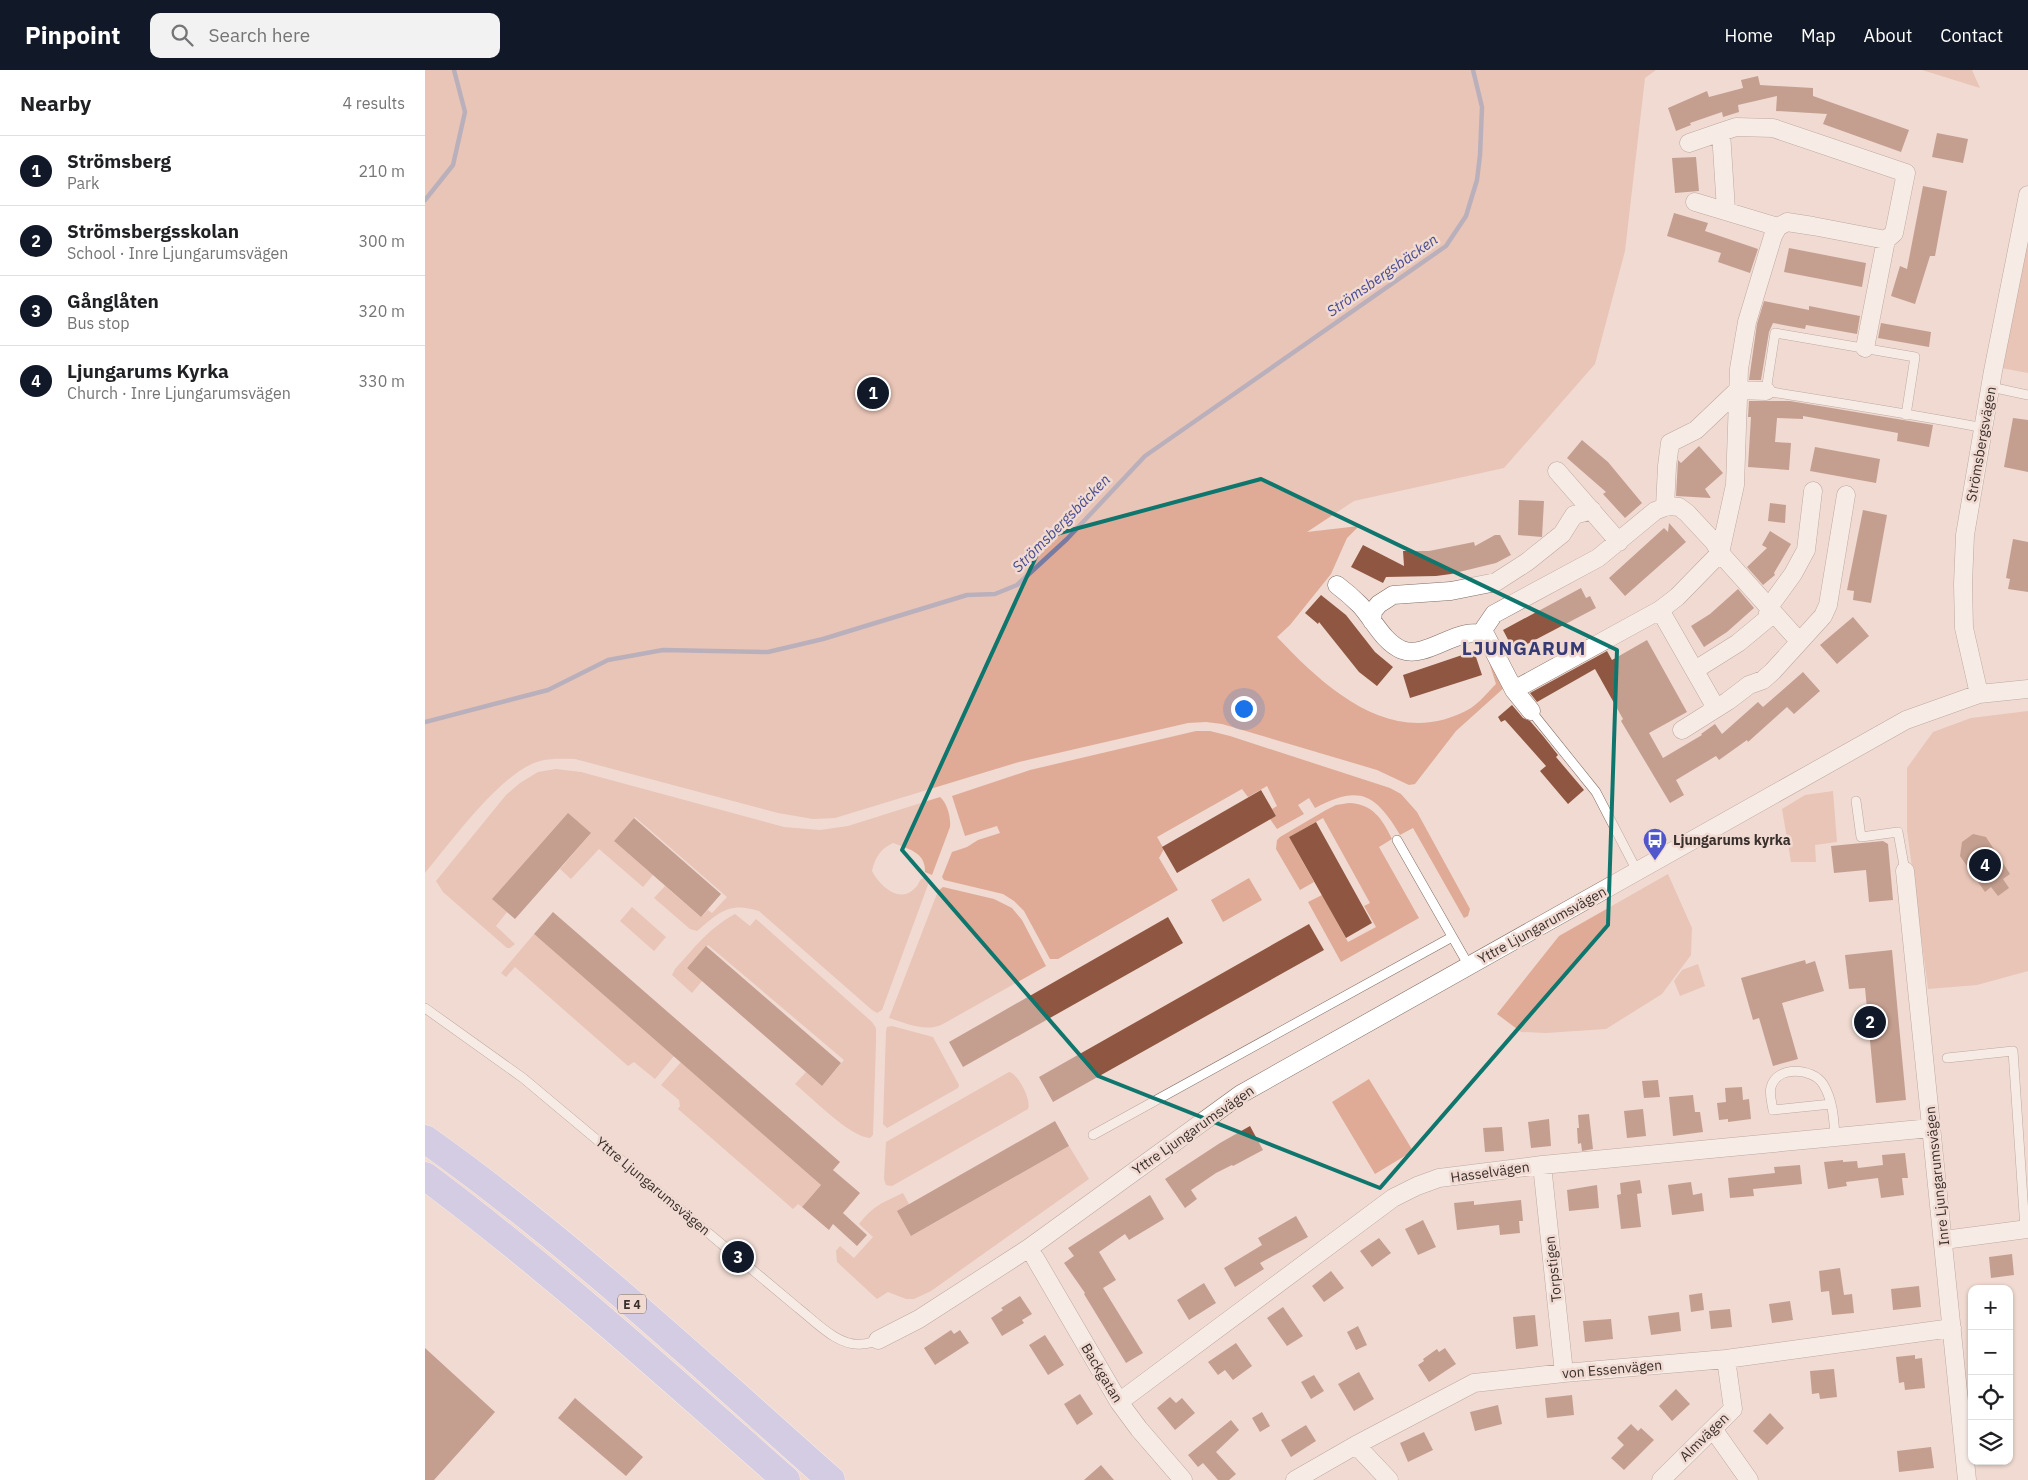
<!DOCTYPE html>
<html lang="en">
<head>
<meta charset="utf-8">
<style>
	body { margin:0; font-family:"IBM Plex Sans",sans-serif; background:#f2f2f2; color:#202124 }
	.controls { position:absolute; right:15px; bottom:15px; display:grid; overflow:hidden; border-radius:10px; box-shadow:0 1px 4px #0004 }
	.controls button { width:45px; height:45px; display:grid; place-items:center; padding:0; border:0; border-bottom:1px solid #e0e0e0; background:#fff; color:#202124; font:25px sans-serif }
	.you { position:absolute; left:818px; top:638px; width:18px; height:18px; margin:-12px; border:4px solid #fff; border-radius:50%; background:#1a73e8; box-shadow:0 0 0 8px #1a73e833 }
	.badge { display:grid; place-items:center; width:32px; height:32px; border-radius:50%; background:#111827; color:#fff; font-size:16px; font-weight:700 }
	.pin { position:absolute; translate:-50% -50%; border:2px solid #fff; box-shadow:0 1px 5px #0006 }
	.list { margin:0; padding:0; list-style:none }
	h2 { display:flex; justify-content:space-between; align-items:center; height:65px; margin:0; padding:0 20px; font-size:21px }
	h2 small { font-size:16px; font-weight:400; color:#757577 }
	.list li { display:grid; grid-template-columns:32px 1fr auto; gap:15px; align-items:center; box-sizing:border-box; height:70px; padding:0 20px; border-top:1px solid #e0e0e0 }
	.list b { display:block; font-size:19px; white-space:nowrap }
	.list p { margin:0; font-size:16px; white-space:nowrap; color:#757577 }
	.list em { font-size:16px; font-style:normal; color:#757577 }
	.icon { flex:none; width:28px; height:28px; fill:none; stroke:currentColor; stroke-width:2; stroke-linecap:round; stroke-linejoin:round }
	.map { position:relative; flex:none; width:1603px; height:1410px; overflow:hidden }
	header { display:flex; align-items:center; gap:30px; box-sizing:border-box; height:70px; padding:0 25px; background:#111827; color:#fff }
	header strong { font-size:24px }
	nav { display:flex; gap:28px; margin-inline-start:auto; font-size:18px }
	.search { width:350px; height:45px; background:#f2f2f2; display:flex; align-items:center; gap:12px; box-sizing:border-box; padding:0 18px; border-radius:10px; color:#757577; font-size:19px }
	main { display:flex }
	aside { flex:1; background:#fff }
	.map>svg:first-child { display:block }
	.green { fill:#dfab97 }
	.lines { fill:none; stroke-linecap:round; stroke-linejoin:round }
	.stream { stroke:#797ca2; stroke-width:4.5 }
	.building { fill:#8f5742 }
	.service-casing { stroke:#7f6c64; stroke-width:10 }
	.minor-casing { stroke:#7f6c64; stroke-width:19 }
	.motorway-casing { stroke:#fff; stroke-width:29 }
	.service { stroke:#fff; stroke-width:9 }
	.minor { stroke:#fff; stroke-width:18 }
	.motorway { stroke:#b0baf5; stroke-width:28 }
	.marked { fill:none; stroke:#0f766e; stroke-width:4; stroke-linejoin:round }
	.labels { text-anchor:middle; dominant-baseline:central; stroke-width:5; stroke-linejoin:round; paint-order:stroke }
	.shield { fill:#f0dad1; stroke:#70635e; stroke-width:1 }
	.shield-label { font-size:12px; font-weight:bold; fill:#39302d }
	.street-label { font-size:14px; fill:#39302d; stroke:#f0dad1 }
	.poi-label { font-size:14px; font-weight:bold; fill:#39302d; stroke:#f0dad1; text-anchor:start }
	.water-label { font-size:15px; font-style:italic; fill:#464c91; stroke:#f0dad1 }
	.district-label { font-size:19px; font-weight:bold; letter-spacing:1px; fill:#363b76; stroke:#f0dad1 }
</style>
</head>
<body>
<header>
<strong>Pinpoint</strong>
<div class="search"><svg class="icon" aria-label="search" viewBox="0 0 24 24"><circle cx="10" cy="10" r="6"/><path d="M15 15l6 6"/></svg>Search here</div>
<nav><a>Home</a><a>Map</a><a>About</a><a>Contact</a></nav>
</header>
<main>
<aside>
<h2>Nearby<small>4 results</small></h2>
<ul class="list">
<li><span class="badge">1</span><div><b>Strömsberg</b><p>Park</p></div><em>210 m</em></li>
<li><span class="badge">2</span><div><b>Strömsbergsskolan</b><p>School · Inre Ljungarumsvägen</p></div><em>300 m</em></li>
<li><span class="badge">3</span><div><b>Gånglåten</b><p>Bus stop</p></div><em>320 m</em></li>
<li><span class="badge">4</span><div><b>Ljungarums Kyrka</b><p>Church · Inre Ljungarumsvägen</p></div><em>330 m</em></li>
</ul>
</aside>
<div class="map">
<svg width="1603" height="1410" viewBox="0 0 1603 1410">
	<rect width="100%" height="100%" fill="#f0dad1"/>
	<!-- green -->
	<path class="green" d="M0 0H1231L1220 8 1200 181 1170 294 1079 398 929 431 882 462 934 456 922 468 906 504 865 555 852 567C902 620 970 682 1046 638 1055 632 1063 622 1071 614L1063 589 1053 568 1081 616 1031 661 990 714 984 715 952 700 797 654 781 652 763 653 594 692 410 748 388 749 353 743 150 689C139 689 127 688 115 691 77 701 26 772 0 803Z
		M1497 0H1547L1555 18Z
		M1603 168V303L1576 298Z
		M1603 641V901L1552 915 1503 919 1482 760V698L1508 662 1546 648Z
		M771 661H785L805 666 965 718 976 724 992 742 1045 839 1043 846 1039 848 988 758 975 765C950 723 934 715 890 738L884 728 873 735 879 744 852 759 845 749 851 746 847 739 852 736 842 716 823 727 817 719 732 767 739 779 734 788 753 820 633 889H625L599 841 589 831 578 824 519 810 517 807 527 782 542 777 553 770 575 763 572 756 540 766 527 726 605 700Z
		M131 699 156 702 359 757 395 760 423 756 515 727C522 733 526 747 525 757L507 805 500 802C501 782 483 779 468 773 455 779 450 788 447 801 454 815 474 834 489 819 492 817 494 812 496 809L499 808 504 812 457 940 452 943 447 940 334 841C304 831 293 843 272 861L265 859 229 828 240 816 276 847 283 840 287 843 302 827 210 747 189 771 228 805 218 817 174 779 146 809 135 799 166 763 68 829 82 842 71 856 90 874 85 878H82L18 822 11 811 81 725 95 713 113 702Z
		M1408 721 1412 772 1390 775 1391 792H1366L1357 739 1380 725Z
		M924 733C948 734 957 749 967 769L954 777 994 848 916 892 883 832 897 825 923 872 951 857 939 836 945 833 898 748 864 767 889 812 875 820 851 779 852 770 855 767 901 740 911 735Z
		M1243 804 1267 858 1266 885 1237 924 1181 959 1121 963 1096 962 1072 944 1134 866Z
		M824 808 837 830 798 852 786 830Z
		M518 817 569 829 587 838 597 850 621 896 518 954C501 963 481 953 464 948L513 821Z
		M207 837 241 867 229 881 195 851Z
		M310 844 325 856 331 849 447 952 451 958V973L448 1065 445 1068C425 1067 386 1027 370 1014L381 1002 397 1016 419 990 283 875 262 898 277 911 267 923 247 905 250 899C269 878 285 857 310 844Z
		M109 864 249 986 230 1009 209 992 203 996 90 897 81 907 76 903Z
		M1273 894 1280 916 1255 926 1249 911 1257 900Z
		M467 956 508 967 534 1015 533 1018 462 1058 458 1054 461 961 462 957Z
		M256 992 396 1115 377 1137 373 1134 368 1139 253 1039 255 1036 254 1030 236 1015Z
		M584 1002C593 1003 607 1031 603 1039L467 1116 461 1115 459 1109 461 1072Z
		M944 1009 988 1081 950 1104 907 1032Z
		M644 1076 664 1109 506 1221 489 1229H481L463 1222 452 1229 412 1192 411 1181 415 1176 429 1188 448 1167 434 1154C449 1135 457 1133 478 1123L484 1134 486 1166Z"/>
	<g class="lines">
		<!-- stream -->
		<path class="stream" d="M0 130 28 95 40 42 29 0
			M0 652 123 620 183 590 238 580 343 582 398 569 542 525 570 524 592 515 642 469 720 386 1021 176 1041 146 1052 110 1055 85 1057 37 1048 0"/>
	</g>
	<!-- building -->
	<path class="building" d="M1333 6 1335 15 1388 18V26L1484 60 1476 82 1398 54 1402 44 1351 41 1352 26 1313 35 1314 42 1298 47 1297 42 1265 53 1266 55 1251 61 1243 38 1282 21 1284 27 1318 18 1316 10Z
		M1512 63 1543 69 1538 93 1507 87Z
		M1271 87 1274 121 1250 123 1247 88Z
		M1498 116 1522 121 1510 186H1505L1490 234 1466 226 1475 196 1482 199Z
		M1249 143 1283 153 1280 161 1333 179 1325 203 1293 192 1296 183 1242 166Z
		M1364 178 1441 193 1437 217 1359 202Z
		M1339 231 1384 240V236L1435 246 1432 264 1381 255 1380 259 1348 253 1344 262 1336 310H1324L1332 254Z
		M1456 253 1506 262 1504 277 1453 268Z
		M1324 331H1365L1508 355 1504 377 1472 371 1473 363 1378 346V349L1352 348 1350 372 1366 373 1364 400 1323 397 1326 347H1323Z
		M1588 348 1603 350V402L1579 397Z
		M1157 370 1183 392 1217 433 1200 448 1178 424 1181 422 1142 388Z
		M1274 376 1298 403 1280 419 1286 428 1251 426 1253 390 1256 393Z
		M1390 377 1455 389 1451 413 1385 401Z
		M1094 430 1119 431 1117 467 1093 465Z
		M1345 433 1361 435 1360 453 1343 451Z
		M1438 440 1462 445 1446 533 1428 530 1429 521 1422 520Z
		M1244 453 1261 472 1200 526 1184 508 1239 458 1243 462Z
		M1345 461 1366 474 1349 503 1350 505 1338 515 1322 497 1342 478 1337 475Z
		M1070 465H1075L1086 485 1071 493 1026 504 1011 506 961 507 958 513 926 497 938 475 979 496 978 481H1004L1049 472 1050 476Z
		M1588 469 1603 472V522L1583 519 1585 509 1581 508Z
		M1156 518 1161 528 1165 526 1171 538 1089 581 1078 560Z
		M1313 519 1329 538 1302 562 1279 577 1266 556 1285 544Z
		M896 525 921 545 950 582 968 597 952 616 934 602 894 552 893 554 880 543Z
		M1428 547 1444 566 1412 594 1395 575Z
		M1222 570 1262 642 1224 663 1238 688 1277 665 1276 664 1290 654 1297 664 1333 632 1338 637 1378 602 1395 621 1369 644 1362 637 1323 672 1322 670 1294 690 1291 686 1251 710 1259 725 1245 733 1196 651 1198 649 1170 599 1112 632 1105 623 1182 581 1187 590Z
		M1049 581 1057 605 985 628 978 605Z
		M1087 635 1098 648 1105 651 1118 666 1133 685 1131 687 1159 720 1143 734 1115 701 1121 696 1080 650 1076 652 1073 647Z
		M836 720 851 746 752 803 737 777Z
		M143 743 166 763 90 849 67 829Z
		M209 748 296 824 276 847 189 771Z
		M891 752 947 853 921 868 864 767Z
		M1548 764 1561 767 1585 804 1578 809 1584 818 1573 826 1566 817 1560 822 1535 786 1537 772Z
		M1458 771 1463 774 1468 830 1444 832 1441 800 1409 803 1406 776Z
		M128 842 415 1092 408 1100 435 1123 418 1143 442 1165 432 1176 408 1154 404 1160 377 1137 396 1115 109 864Z
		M743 847 758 873 538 997 524 972Z
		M884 854 899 880 628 1032 614 1007Z
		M281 876 416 993 397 1016 262 898Z
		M1467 880 1481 1030 1451 1033 1440 918 1424 919 1420 885Z
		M1380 890 1381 894 1390 891 1399 921 1357 933 1373 989 1348 996 1334 948 1328 950 1316 908Z
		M1233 1010 1235 1027 1219 1028 1217 1011Z
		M1317 1017 1318 1030 1324 1029 1326 1049 1303 1052V1049L1294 1050 1292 1033 1301 1032 1300 1018Z
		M1268 1025 1270 1042H1275L1278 1062 1248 1066 1244 1027Z
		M1218 1039 1221 1066 1202 1068 1199 1041Z
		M1164 1044 1168 1079 1157 1081 1156 1073 1153 1074 1152 1058H1154L1153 1045Z
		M1124 1049 1126 1076 1106 1078 1103 1052Z
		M630 1051 644 1076 486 1166 472 1141Z
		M825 1056 838 1080 808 1096 807 1095 791 1103 766 1120 772 1129 760 1138 740 1109 795 1073Z
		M1077 1057 1079 1081 1060 1082 1058 1058Z
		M1480 1083 1483 1108H1477L1479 1125 1456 1128 1453 1108 1421 1112 1422 1116 1403 1119 1399 1092 1418 1090V1092L1432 1091 1433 1098 1458 1095 1457 1085Z
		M1375 1095 1377 1114 1328 1119 1329 1126 1305 1128 1303 1108 1350 1103 1349 1097Z
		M1215 1110 1217 1123 1212 1124 1216 1157 1196 1159 1192 1125 1196 1124 1195 1113Z
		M1266 1112 1268 1125 1277 1123 1279 1141 1247 1145 1243 1115Z
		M1172 1115 1174 1138 1144 1141 1142 1120Z
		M725 1125 739 1149 704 1170 700 1164 674 1182 691 1210 678 1218 718 1283 701 1293 659 1224 660 1223 639 1193 649 1186 643 1178Z
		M1096 1130 1098 1151H1094L1095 1163 1075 1165 1074 1155 1032 1160 1029 1133 1049 1131V1135Z
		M871 1146 883 1167 835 1193 839 1199 810 1217 799 1198 837 1175 833 1168Z
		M998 1150 1011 1177 993 1185 980 1159Z
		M954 1168 966 1183 947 1197 935 1181Z
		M1587 1184 1589 1205 1566 1208 1564 1187Z
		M1415 1198 1419 1225 1427 1224 1429 1243 1407 1245 1404 1221 1396 1222 1394 1201Z
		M906 1201 919 1218 899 1232 887 1216Z
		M779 1213 791 1233 764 1250 752 1230Z
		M1494 1216 1496 1237 1468 1240 1466 1219Z
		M1277 1223 1279 1240 1266 1242 1264 1225Z
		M595 1226 607 1244 597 1250 599 1253 577 1266 566 1248 578 1240 576 1238Z
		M1365 1231 1368 1250 1347 1253 1344 1234Z
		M858 1237 878 1266 862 1276 842 1248Z
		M1305 1239 1307 1257 1286 1259 1284 1241Z
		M1254 1242 1256 1261 1226 1265 1223 1246Z
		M1110 1245 1113 1276 1091 1279 1088 1247Z
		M1186 1249 1188 1269 1160 1272 1158 1251Z
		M933 1256 942 1275 931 1280 922 1262Z
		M526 1260 529 1264 535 1260 544 1273 510 1295 499 1278Z
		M620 1265 639 1295 623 1305 604 1275Z
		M811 1273 827 1296 808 1310 800 1300 793 1305 783 1292Z
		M0 1278 70 1342 9 1410H0Z
		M1020 1278 1031 1294 1004 1312 993 1295 999 1291 998 1289 1012 1279 1014 1282Z
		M1490 1285V1289L1497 1288 1500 1318 1480 1320 1479 1312 1474 1313 1471 1287Z
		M1409 1299 1412 1327 1395 1329 1394 1323 1387 1324 1385 1301Z
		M934 1302 949 1329 929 1341 913 1314Z
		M889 1305 899 1321 886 1329 876 1312Z
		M1251 1319 1265 1334 1247 1351 1234 1336Z
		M655 1324 668 1344 652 1355 639 1334Z
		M1147 1325 1149 1345 1122 1348 1120 1328Z
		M745 1327 751 1333 757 1328 770 1343 750 1360 732 1338Z
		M150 1328 218 1387 201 1406 133 1348Z
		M1073 1335 1077 1354 1050 1361 1045 1342Z
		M837 1342 845 1356 835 1362 827 1348Z
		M1345 1343 1359 1358 1342 1375 1328 1361Z
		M806 1350 814 1360 791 1382 811 1404 804 1410H793L778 1393 773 1397 763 1385Z
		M1206 1354 1213 1361 1216 1358 1229 1370 1199 1400 1186 1388 1199 1375 1192 1368Z
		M881 1355 891 1371 866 1387 856 1370Z
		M999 1362 1008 1380 983 1392 975 1373Z
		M1506 1377 1509 1398 1474 1402 1472 1381Z
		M676 1395 689 1410H659Z"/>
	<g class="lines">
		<defs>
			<path id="service" d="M1566 317 1603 325
				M1481 345 1490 287 1350 263 1341 321C1413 333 1486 344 1559 358
				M1106 641 1171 722 1212 801
				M1431 731 1436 767 1473 762 1480 801
				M972 770 1044 896
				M0 938 98 1008 373 1238C390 1251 413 1277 437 1274 443 1274 448 1272 453 1270
				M1522 988 1588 981 1600 1159
				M1406 1034 1348 1040C1347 1033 1344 1024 1346 1017 1352 995 1388 998 1398 1014 1408 1030 1409 1050 1410 1067
				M668 1065 1027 867"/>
			<path id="minor" d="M1264 73 1296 62
				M1270 132 1353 157
				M1440 278 1461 170
				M1132 401 1194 472
				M1240 437 1242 396 1245 373 1271 360 1313 320 1341 321
				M912 515C920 521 928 528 935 535 948 549 958 572 977 580 1002 590 1036 553 1061 566L1089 620 1106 641
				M1235 540 1291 638
				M947 551 948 541 954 534 968 525 1026 521 1071 512 1102 492 1137 464 1149 445 1167 440
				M1056 563 1069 544 1173 488 1230 441 1240 437 1246 436 1254 437 1262 443 1289 472 1295 483 1374 571
				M1270 600 1313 573 1342 549 1344 537 1368 504 1381 480 1388 421
				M1089 620 1235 540 1252 527 1295 483 1310 415 1314 299 1322 252 1348 166 1353 157 1362 152 1388 156 1461 170 1469 163 1481 103 1348 58 1311 57 1296 62 1301 140
				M1554 624 1539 558 1538 514 1540 465 1568 301 1603 125
				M1257 660 1303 631 1324 615 1338 610 1348 601 1398 546 1403 535 1421 425
				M1480 801 1542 1410
				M1117 1095 1139 1303
				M1519 1170 1603 1159
				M610 1188 694 1332 714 1359 758 1410
				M453 1270 494 1249 604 1178 816 1024 1481 650 1554 624 1603 619
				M694 1332 968 1128 992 1116 1014 1108 1117 1095 1506 1058
				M1288 1359 1324 1410
				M931 1375 964 1410
				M870 1410 931 1375 1049 1313 1139 1303 1301 1289 1527 1258
				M1236 1410 1308 1339 1301 1289"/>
			<path id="motorway" d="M0 1069C144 1171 274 1293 406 1410
				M0 1106C126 1200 243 1306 361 1410"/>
		</defs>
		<!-- service casing -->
		<use href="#service" class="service-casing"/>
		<!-- minor casing -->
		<use href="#minor" class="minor-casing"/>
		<!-- motorway casing -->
		<use href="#motorway" class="motorway-casing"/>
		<!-- service -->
		<use href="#service" class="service"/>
		<!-- minor -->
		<use href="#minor" class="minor"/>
		<!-- motorway -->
		<use href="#motorway" class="motorway"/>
	</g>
	<!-- marked area -->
	<path d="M0 0H1603V1410H0ZM836 409 1192 580 1183 855 955 1118 673 1006 477 780 620 467Z" fill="#f0dad1" fill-opacity=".55" fill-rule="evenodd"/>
	<path class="marked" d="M836 409 1192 580 1183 855 955 1118 673 1006 477 780 620 467Z"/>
	<!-- icons -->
	<defs>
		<symbol id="bus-pin" viewBox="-11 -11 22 30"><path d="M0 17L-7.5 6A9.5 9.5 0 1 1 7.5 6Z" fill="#5256cc" stroke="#f0dad1"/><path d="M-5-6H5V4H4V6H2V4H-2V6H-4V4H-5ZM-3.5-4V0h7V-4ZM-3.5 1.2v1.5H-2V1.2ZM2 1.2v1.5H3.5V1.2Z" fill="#fff"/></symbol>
	</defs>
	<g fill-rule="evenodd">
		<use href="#bus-pin" x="1216" y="756" width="28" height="38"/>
	</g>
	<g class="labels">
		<!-- shield labels -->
		<rect class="shield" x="193" y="1224.5" width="28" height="19" rx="4"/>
		<g class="shield-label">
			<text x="207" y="1234">E 4</text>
		</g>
		<!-- street labels -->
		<g class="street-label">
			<text transform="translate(1556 374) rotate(-80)">Strömsbergsvägen</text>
			<text transform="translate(1117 855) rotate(-29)">Yttre Ljungarumsvägen</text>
			<text transform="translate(768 1060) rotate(-35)">Yttre Ljungarumsvägen</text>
			<text transform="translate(1065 1102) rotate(-8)">Hasselvägen</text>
			<text transform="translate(1512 1106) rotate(-96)">Inre Ljungarumsvägen</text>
			<text transform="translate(228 1116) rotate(40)">Yttre Ljungarumsvägen</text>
			<text transform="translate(1128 1199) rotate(-96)">Torpstigen</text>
			<text transform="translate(1187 1299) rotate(-5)">von Essenvägen</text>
			<text transform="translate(677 1303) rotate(59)">Backgatan</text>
			<text transform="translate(1279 1367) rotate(-44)">Almvägen</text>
		</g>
		<!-- poi labels -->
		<g class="poi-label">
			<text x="1248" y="770">Ljungarums kyrka</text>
		</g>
		<!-- water labels -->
		<g class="water-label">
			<text transform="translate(957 205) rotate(-35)">Strömsbergsbäcken</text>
			<text transform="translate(636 453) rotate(-45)">Strömsbergsbäcken</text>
		</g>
		<!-- district labels -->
		<g class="district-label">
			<text x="1099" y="578">LJUNGARUM</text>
		</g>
	</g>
</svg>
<div class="controls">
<button>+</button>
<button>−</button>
<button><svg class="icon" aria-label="locate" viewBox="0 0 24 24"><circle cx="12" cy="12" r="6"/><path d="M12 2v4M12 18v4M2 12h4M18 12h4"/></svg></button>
<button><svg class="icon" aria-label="layers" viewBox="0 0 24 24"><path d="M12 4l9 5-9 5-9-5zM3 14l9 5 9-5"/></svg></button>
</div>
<div class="you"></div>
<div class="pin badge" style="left:448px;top:323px">1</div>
<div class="pin badge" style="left:1445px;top:952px">2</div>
<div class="pin badge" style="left:313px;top:1187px">3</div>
<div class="pin badge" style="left:1560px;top:795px">4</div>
</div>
</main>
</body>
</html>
